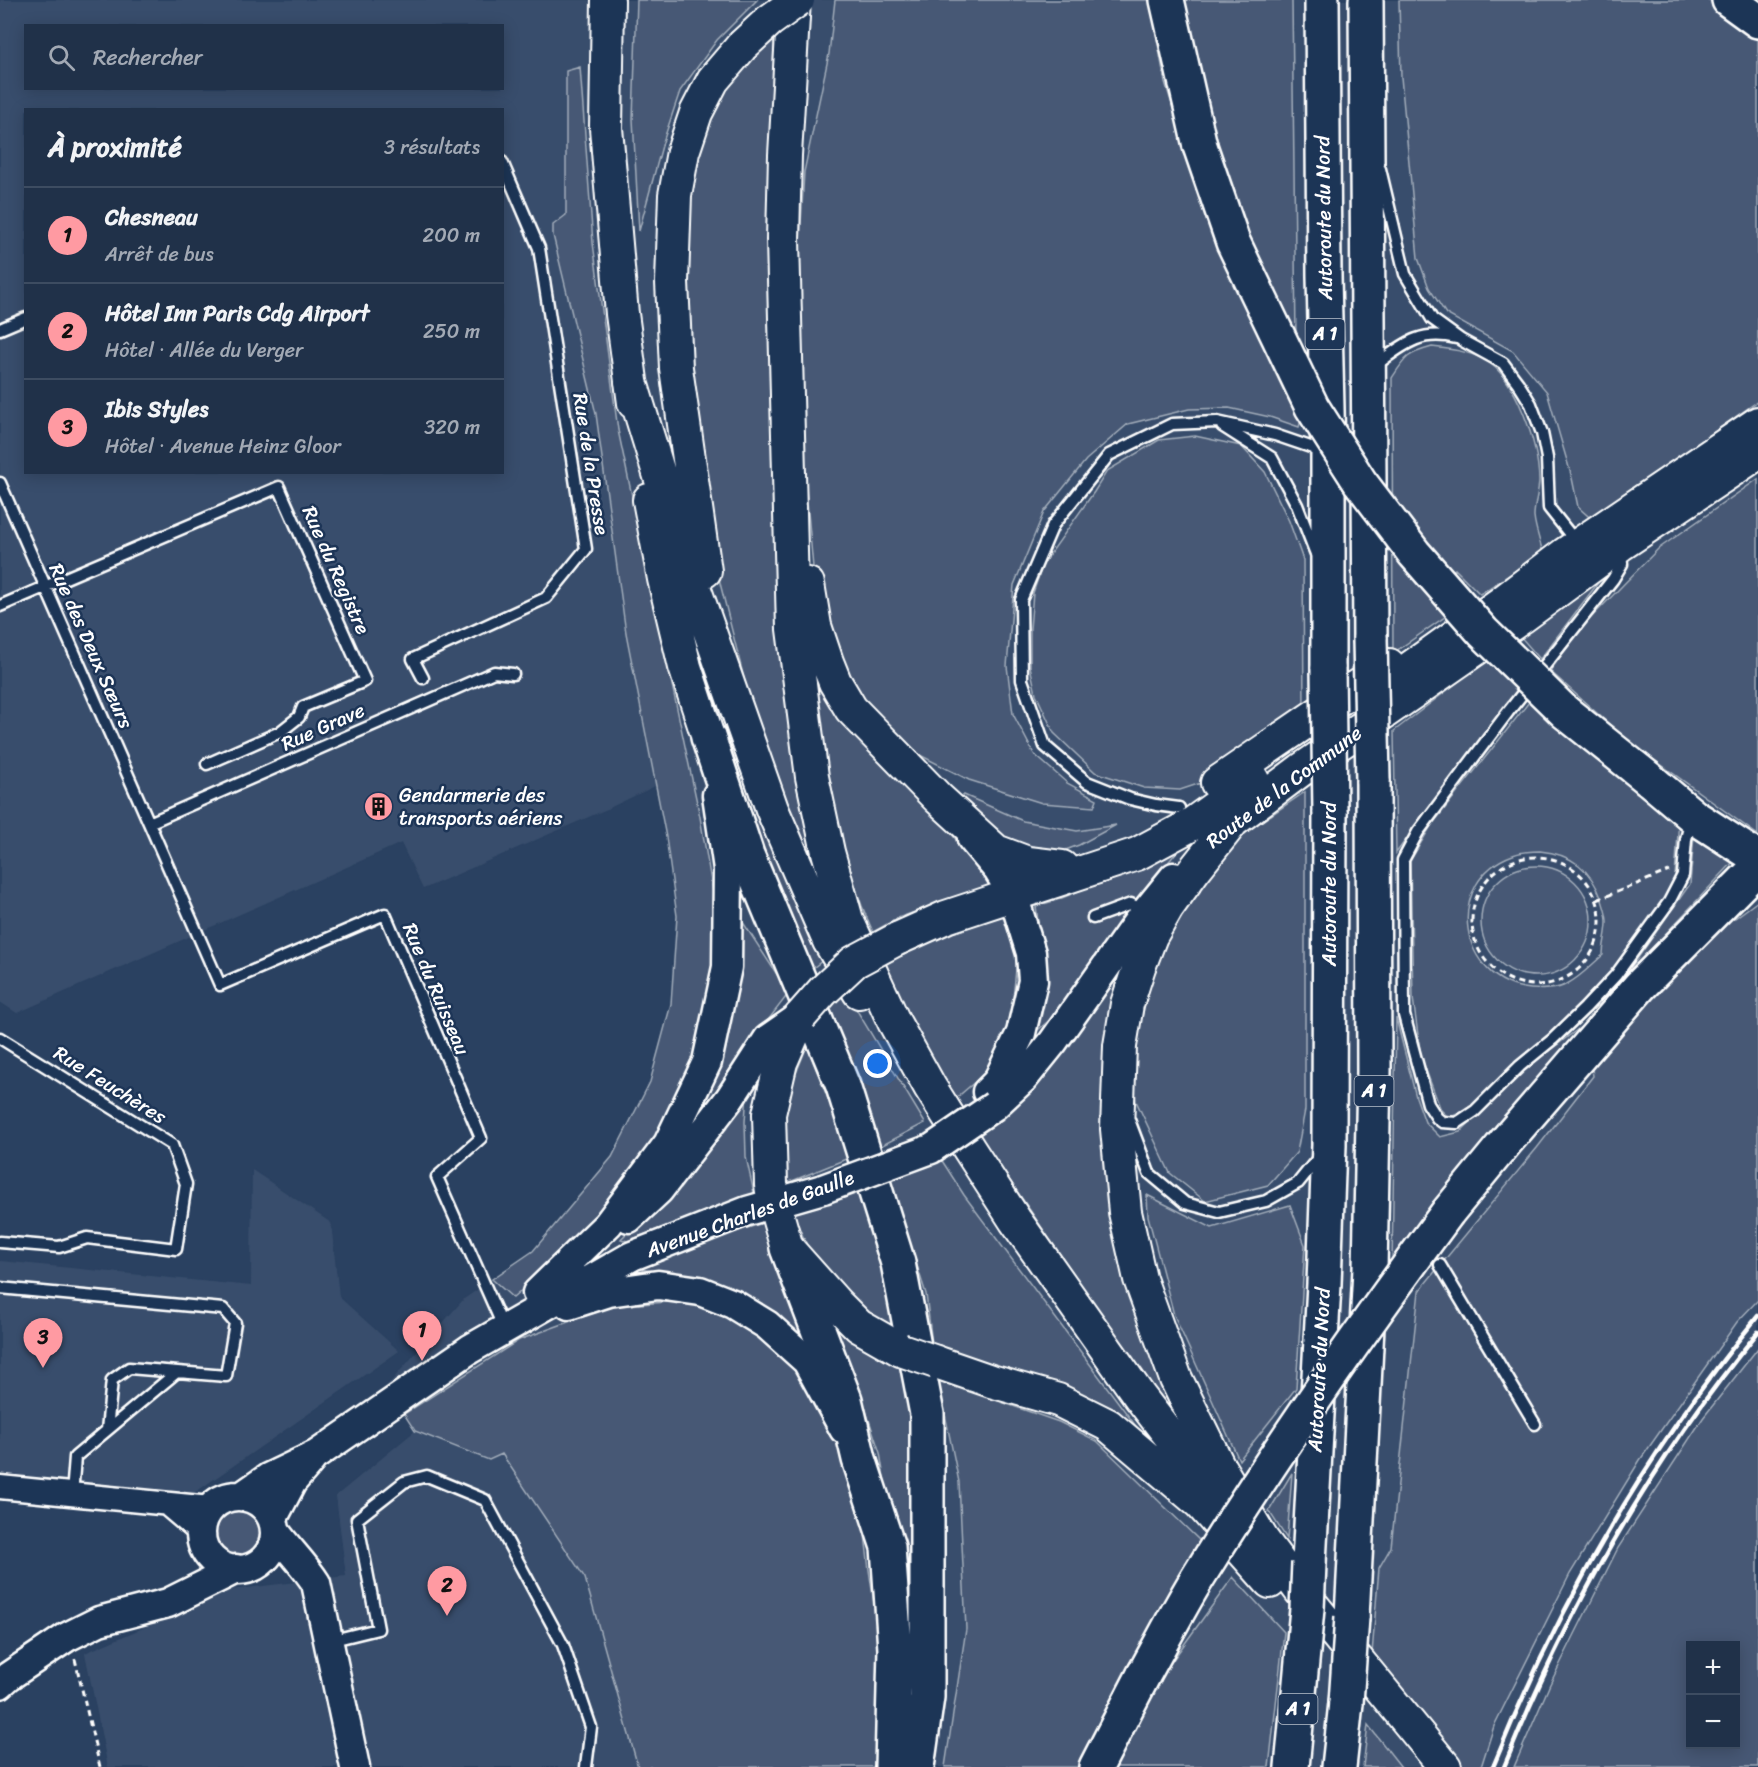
<!DOCTYPE html>
<html lang="fr">
<head>
<meta charset="utf-8">
<style>
	body { margin:0; font-family:Sriracha,sans-serif; background:#2d3d53; color:#f1f3f6 }
	.controls { position:absolute; right:18px; bottom:18px; display:grid; overflow:hidden; border-radius:0px; box-shadow:0 3px 15px #0003 }
	.controls button { width:54px; height:54px; display:grid; place-items:center; padding:0; border:0; border-bottom:2px solid #3d4c61; background:#203149; color:#f1f3f6; font:30px sans-serif }
	.you { position:absolute; left:878px; top:1064px; width:21px; height:21px; margin:-15px; border:4px solid #fff; border-radius:50%; background:#1a73e8; box-shadow:0 0 0 9px #1a73e833 }
	.badge { display:grid; place-items:center; width:39px; height:39px; border-radius:50%; background:#ff9aa2; color:#111; font-size:20px; font-weight:700 }
	.pin { position:absolute; translate:-50% -50px; filter:drop-shadow(0 2px 3px #0008) }
	.pin::after { content:''; position:absolute; top:32px; width:21px; height:18px; background:inherit; clip-path:polygon(0 0,100% 0,50% 100%) }
	.list { margin:0; padding:0; list-style:none }
	h2 { display:flex; justify-content:space-between; align-items:center; height:78px; margin:0; padding:0 24px; font-size:26px }
	h2 small { font-size:20px; font-weight:400; color:#a2a9b4 }
	.list li { display:grid; grid-template-columns:39px 1fr auto; gap:18px; align-items:center; box-sizing:border-box; height:96px; padding:0 24px; border-top:2px solid #3d4c61 }
	.list b { display:block; font-size:22px; white-space:nowrap }
	.list p { margin:0; font-size:20px; white-space:nowrap; color:#a2a9b4 }
	.list em { font-size:20px; font-style:normal; color:#a2a9b4 }
	.icon { flex:none; width:33px; height:33px; fill:none; stroke:currentColor; stroke-width:2; stroke-linecap:round; stroke-linejoin:round }
	.map { position:relative; flex:none; width:1758px; height:1767px; overflow:hidden }
	.search { position:absolute; background:#203149; box-shadow:0 3px 15px #0003; left:24px; top:24px; width:480px; height:66px; display:flex; align-items:center; gap:15px; box-sizing:border-box; padding:0 21px; border-radius:0px; color:#a2a9b4; font-size:22px }
	.panel { position:absolute; background:#203149; box-shadow:0 3px 15px #0003; left:24px; top:108px; width:480px; height:366px; border-radius:0px }
	.map>svg:first-child { display:block }
	.built { fill:#394e6c; fill-rule:evenodd }
	.green { fill:#465975; stroke:#a2acba; stroke-width:1.5; fill-rule:evenodd }
	.lines { fill:none; stroke-linecap:round; stroke-linejoin:round }
	.service-casing { stroke:#fff; stroke-width:15 }
	.minor-casing { stroke:#fff; stroke-width:27 }
	.tertiary-casing { stroke:#fff; stroke-width:33 }
	.secondary-casing { stroke:#fff; stroke-width:36 }
	.motorway-casing { stroke:#fff; stroke-width:38 }
	.path { stroke:#fff; stroke-width:3; stroke-dasharray:6 4.5; stroke-linecap:butt }
	.service { stroke:#1d3557; stroke-width:10 }
	.minor { stroke:#1d3557; stroke-width:22 }
	.tertiary { stroke:#1d3557; stroke-width:28 }
	.secondary { stroke:#1d3557; stroke-width:32 }
	.motorway { stroke:#1d3557; stroke-width:33 }
	.rail { stroke:#fff; stroke-width:4.5 }
	.tertiary-bridge-casing { stroke:#fff; stroke-width:33; stroke-linecap:butt }
	.secondary-bridge-casing { stroke:#fff; stroke-width:36; stroke-linecap:butt }
	.motorway-bridge-casing { stroke:#fff; stroke-width:38; stroke-linecap:butt }
	.tertiary-bridge { stroke:#1d3557; stroke-width:28 }
	.secondary-bridge { stroke:#1d3557; stroke-width:32 }
	.motorway-bridge { stroke:#1d3557; stroke-width:33 }
	.labels { text-anchor:middle; dominant-baseline:central; stroke-width:5; stroke-linejoin:round; paint-order:stroke }
	.shield { fill:#1d3557; stroke:#bbc2cd; stroke-width:1.5 }
	.shield-label { font-size:18px; font-weight:bold; fill:#fff }
	.street-label { font-size:20px; fill:#fff; stroke:#1d3557 }
	.poi-label { font-size:20px; fill:#fff; stroke:#1d3557; text-anchor:start }
</style>
</head>
<body>
<div class="map">
<svg width="1758" height="1767" viewBox="0 0 1758 1767">
	<rect width="100%" height="100%" fill="#2a4161"/>
	<filter id="ink" filterUnits="userSpaceOnUse"><feTurbulence type="fractalNoise" baseFrequency=".0167" numOctaves="2"/><feDisplacementMap in="SourceGraphic" scale="12" xChannelSelector="R" yChannelSelector="G"/><feConvolveMatrix kernelMatrix="1 2 1 2 8 2 1 2 1" color-interpolation-filters="sRGB"/></filter>
	<g filter="url(#ink)">
		<!-- built -->
		<path class="built" d="M0 0H1758V1767H108L85 1653 231 1590 346 1576 336 1496 415 1431 386 1387 464 1299 533 1251 612 1157 650 1082 671 1004 677 916 666 837 655 786 607 809 423 889 401 843 17 1013 0 1002ZM26 26H502V88H26ZM26 110H502V472H26ZM1690 1646H1736V1744H1690Z
			M252 1170 331 1223 339 1297 399 1351 194 1493 0 1473V1261L251 1286Z"/>
		<!-- green -->
		<path class="green" d="M637 0H757L717 40 680 91 663 142 639 231 633 119Z
			M835 0H1150L1165 82 1193 172 1302 417 1299 427 1270 417 1229 408 1189 409 1128 424 1086 460 1044 512 1014 585 1007 666 1013 714 1034 754 1067 783 1097 799 1094 807 1042 803 969 780 914 752 883 726 850 683 825 623 813 567 801 435 797 294 804 172 829 54Z
			M1177 0H1292L1296 339 1250 242 1214 141Z
			M1399 0H1715L1758 30V401L1691 448 1596 523 1578 507 1572 478 1547 392 1513 351 1446 314 1429 288 1418 258 1401 77Z
			M774 31 769 239 770 380 777 597 793 757 815 868 782 791 751 706 720 583 686 369 687 186 701 126 735 70Z
			M580 67 593 243 618 430 700 817 713 893 717 954 693 1064 669 1120 592 1224 558 1259 513 1298 492 1279 533 1251 612 1157 650 1082 671 1004 677 916 666 837 626 633 596 414 553 235V225L566 215V71Z
			M1432 347C1451 349 1468 351 1485 360 1517 378 1538 445 1539 480 1539 492 1534 504 1534 516 1535 528 1540 541 1543 553L1480 594 1455 569 1426 587 1449 614 1393 653 1392 378C1406 356 1407 354 1432 347Z
			M1195 436 1241 446 1265 472 1289 521 1303 560 1304 714 1210 780 1180 790 1144 788 1095 772 1054 733 1036 694 1030 666V629L1033 593 1043 564 1094 492 1107 471 1159 440Z
			M1758 479V835L1627 740 1550 671 1583 626 1658 549Z
			M1601 579 1540 659 1519 635Z
			M689 594 827 957 809 971 717 730 691 641Z
			M1491 657 1520 687 1396 853 1394 731Z
			M816 664 843 716 948 829 990 885 898 918 873 932 862 906 837 836 808 665Z
			M1533 697 1679 819 1675 876 1665 900 1610 974 1566 1021 1550 1033 1502 1077 1474 1106 1449 1118 1441 1110 1421 1057 1413 998 1410 861 1431 826ZM1540 851C1572 854 1591 869 1602 900 1604 907 1607 914 1607 922 1607 934 1603 944 1603 955 1591 965 1581 977 1567 984 1556 990 1544 990 1531 989 1457 982 1443 880 1513 855 1522 851 1531 851 1540 851Z
			M1305 792V1110L1297 1152 1268 1185 1205 1201 1170 1173 1136 1101 1131 1055 1143 1013 1156 951 1191 890 1246 832Z
			M964 795 1023 821 1077 831 1116 825 1079 845 1055 854 1008 846 958 801Z
			M1694 835 1735 860 1623 979 1690 884Z
			M1178 850 1124 919 1061 1010 1038 1030 1044 1005 1045 977 1036 906 1057 900Z
			M1481 921a55 55 0 1 1 110 0a55 55 0 1 1-110 0Z
			M1758 901V1300L1737 1322 1640 1460 1570 1574 1494 1726 1481 1767H1462L1372 1654 1379 1568 1391 1547 1419 1291 1537 1148 1593 1076 1591 1062 1724 916 1735 918Z
			M735 910 789 993 728 1072 683 1144Z
			M1004 912 1010 925 1017 959 1013 999 1003 1043 984 1074 955 1099 879 960 913 944Z
			M1125 956 1108 1200 1121 1271 1149 1345 1178 1409 1172 1414 1135 1364 976 1131Z
			M844 989 925 1123 879 1147 824 1012Z
			M1396 1018 1416 1097 1425 1122 1440 1137 1460 1132 1524 1070 1582 1026 1553 1065 1392 1264Z
			M807 1046 851 1157 782 1185 785 1101Z
			M747 1092 745 1122 746 1157 754 1193 627 1241 621 1239 696 1162Z
			M939 1156 964 1195 1153 1449 933 1352 926 1294 889 1178Z
			M862 1187 878 1247 897 1332C863 1314 836 1290 814 1258 805 1244 799 1226 792 1211Z
			M1147 1195 1212 1228 1290 1205 1305 1245 1296 1388 1239 1460 1174 1315 1148 1216Z
			M763 1223 780 1272 829 1382 682 1274 637 1269 698 1244Z
			M682 1301 730 1311 774 1343 808 1381 847 1453 862 1508 869 1570 879 1637 882 1767H638L585 1578 502 1454 489 1460 415 1431 404 1414 519 1340 612 1306Z
			M818 1303 901 1363 907 1391 915 1449V1592L908 1597 891 1520 880 1453 860 1393Z
			M1758 1348V1767H1514L1550 1684 1618 1548 1703 1418ZM1690 1646H1736V1744H1690Z
			M938 1380 1059 1422 1097 1441 1201 1542 1079 1767H945L966 1629 959 1482Z
			M1292 1473 1287 1539 1269 1511Z
			M212 1534a27 27 0 1 1 54 0a27 27 0 1 1-54 0Z
			M1233 1577 1284 1632 1269 1767H1115L1159 1679Z
			M1368 1725 1401 1767H1363Z"/>
		<g class="lines">
			<defs>
				<path id="service" d="M1380 169 1405 274 1432 319 1461 340 1503 363 1518 383 1531 404 1542 433 1547 458 1549 508 1576 542
					M0 329 26 318
					M1373 367C1402 346 1418 329 1456 338
					M1222 426 1272 458 1297 505 1316 554
					M0 483 220 985 385 914 481 1138 437 1177 501 1322
					M1621 551 1622 564 1613 579 1508 712 1418 832 1403 860 1404 1015 1428 1104 1437 1118 1442 1122 1457 1123 1475 1111 1520 1066 1553 1039 1585 1008 1616 975 1669 902 1683 875 1686 839 1691 820
					M0 606 279 487 365 681 303 707 299 717 280 732 207 764
					M423 678 413 659 546 598 586 549 539 248 502 162
					M1179 808 1156 805 1130 799 1087 782 1045 746 1022 680 1021 600 1053 525 1109 455 1172 424 1217 422 1275 435 1325 452
					M149 823 494 672 513 674
					M1093 918 1131 904 1145 912
					M0 1038 172 1145 186 1184 176 1249 87 1238 59 1247 0 1242
					M1129 1120 1149 1173 1185 1203 1219 1212 1266 1201 1298 1183 1319 1157
					M1440 1265 1535 1424
					M0 1288 223 1309 235 1323 226 1376 129 1368 112 1380 107 1430
					M72 1495 75 1457 177 1372
					M329 1641 378 1629 357 1519 404 1482 427 1476 485 1500 563 1645 591 1727 586 1767"/>
				<path id="minor" d="M0 1487 210 1508
					M168 1505 201 1533"/>
				<path id="tertiary" d="M972 839 998 870 1013 895 1031 953 1033 981 1021 1033 997 1082 987 1092
					M994 1106 1024 1078 1053 1042 1139 920 1174 877
					M629 1218 659 1190 730 1098 768 1039 801 1016
					M537 1293 608 1224 668 1144 707 1062 727 967 728 869 717 795
					M569 1305 609 1292 658 1285 700 1291 733 1304 767 1325 807 1361 844 1429
					M201 1533a37 37 0 1 1 74 0a37 37 0 1 1-74 0Z
					M242 1496 268 1478 316 1455 470 1349 632 1256 747 1211 823 1189
					M273 1518 292 1482 311 1460
					M275 1531C288 1549 304 1564 316 1583L355 1767
					M0 1684 9 1676 67 1637 99 1621 168 1603 236 1569"/>
				<path id="secondary" d="M608 0 606 128 622 314 634 403
					M794 0 785 155 783 240 793 629 812 777 828 852 847 920 894 1022 930 1087 969 1149 1015 1220 1140 1397 1223 1505
					M631 382 694 587 772 809 829 941 859 992
					M649 500 664 579 685 667 708 737
					M705 571 676 368 672 282 675 195 683 152 696 113 713 80 742 46
					M808 584 815 626 827 662 835 682 851 709 938 798 996 851 1028 863 1062 867
					M1389 683 1501 603 1565 554 1758 423
					M1217 783 1389 665
					M897 939 946 917 1137 854 1189 826 1253 780
					M801 1016 781 1062 769 1114 771 1185 774 1203 787 1248 836 1303 859 1326 901 1350
					M936 1362 991 1381 1058 1400 1108 1425 1200 1503 1270 1582
					M1445 1767 1300 1590 1262 1539 1218 1465 1176 1379 1140 1279 1125 1212 1117 1129 1120 1046 1127 1004 1139 967 1151 936 1167 908 1195 869 1233 821 1301 770 1522 617 1620 545 1758 453"/>
				<path id="motorway" d="M1167 0 1200 146
					M1322 0 1324 276 1328 453V669
					M1366 0 1370 639
					M1729 0 1758 21
					M708 737 747 855 843 1086 898 1263 927 1414V1697L917 1767
					M1649 779 1693 816 1758 858
					M1448 1212 1508 1139 1640 986 1758 867
					M787 1248 845 1400 859 1459 888 1547 895 1649 892 1767
					M1309 1563 1324 1284 1329 1145 1330 811
					M1352 1617 1370 1269 1374 1071 1373 780
					M1096 1767 1144 1674
					M1292 1767 1303 1651
					M1339 1767 1346 1703"/>
			</defs>
			<!-- service casing -->
			<use href="#service" class="service-casing"/>
			<!-- minor casing -->
			<use href="#minor" class="minor-casing"/>
			<!-- tertiary casing -->
			<use href="#tertiary" class="tertiary-casing"/>
			<!-- secondary casing -->
			<use href="#secondary" class="secondary-casing"/>
			<!-- motorway casing -->
			<use href="#motorway" class="motorway-casing"/>
			<!-- path -->
			<path class="path" d="M1472 921a64 64 0 1 1 128 0a64 64 0 1 1-128 0Z
				M1597 900 1669 871
				M75 1659 100 1767"/>
			<!-- service -->
			<use href="#service" class="service"/>
			<!-- minor -->
			<use href="#minor" class="minor"/>
			<!-- tertiary -->
			<use href="#tertiary" class="tertiary"/>
			<!-- secondary -->
			<use href="#secondary" class="secondary"/>
			<!-- motorway -->
			<use href="#motorway" class="motorway"/>
			<!-- rail -->
			<path class="rail" d="M1493 1767C1559 1604 1646 1452 1758 1316
				M1504 1767C1567 1611 1651 1462 1758 1332"/>
			<defs>
				<path id="tertiary-bridge" d="M823 1189 931 1149 994 1106"/>
				<path id="secondary-bridge" d="M742 46 769 21 798 0
					M801 1016 823 991 854 962 897 939
					M901 1350 936 1362"/>
				<path id="motorway-bridge" d="M1200 146 1233 242 1312 407 1360 482 1414 553 1483 632 1565 712 1649 779
					M1370 639 1373 780
					M1328 669 1330 811
					M1303 1651 1307 1609 1309 1563
					M1144 1674C1163 1640 1180 1606 1200 1574 1277 1449 1361 1330 1448 1212
					M1346 1703 1352 1617"/>
			</defs>
			<!-- tertiary-bridge casing -->
			<use href="#tertiary-bridge" class="tertiary-bridge-casing"/>
			<!-- secondary-bridge casing -->
			<use href="#secondary-bridge" class="secondary-bridge-casing"/>
			<!-- motorway-bridge casing -->
			<use href="#motorway-bridge" class="motorway-bridge-casing"/>
			<!-- tertiary-bridge -->
			<use href="#tertiary-bridge" class="tertiary-bridge"/>
			<!-- secondary-bridge -->
			<use href="#secondary-bridge" class="secondary-bridge"/>
			<!-- motorway-bridge -->
			<use href="#motorway-bridge" class="motorway-bridge"/>
		</g>
	</g>
	<!-- icons -->
	<defs>
		<symbol id="building-disc" viewBox="-11 -11 22 22"><circle r="9.5" fill="#ff9aa2" stroke="#1d3557"/><path d="M-4-6H4V6H1V3H-1V6H-4ZM-2.5-4.3h1.7v1.8h-1.7ZM.8-4.3h1.7v1.8H.8ZM-2.5-1h1.7V.8h-1.7ZM.8-1h1.7V.8H.8Z" fill="#111"/></symbol>
	</defs>
	<g fill-rule="evenodd">
		<use href="#building-disc" x="362" y="790" width="33" height="33"/>
	</g>
	<g class="labels">
		<!-- shield labels -->
		<g class="shield">
			<rect x="1305.5" y="319" width="39" height="30" rx="4.5"/>
			<rect x="1354.5" y="1076" width="39" height="30" rx="4.5"/>
			<rect x="1278.5" y="1694" width="39" height="30" rx="4.5"/>
		</g>
		<g class="shield-label">
			<text x="1325" y="334">A 1</text>
			<text x="1374" y="1091">A 1</text>
			<text x="1298" y="1709">A 1</text>
		</g>
		<!-- street labels -->
		<g class="street-label">
			<text transform="translate(1324 218) rotate(-91)">Autoroute du Nord</text>
			<text transform="translate(591 464) rotate(81)">Rue de la Presse</text>
			<text transform="translate(336 570) rotate(66)">Rue du Registre</text>
			<text transform="translate(91 646) rotate(66)">Rue des Deux Sœurs</text>
			<text transform="translate(323 727) rotate(-24)">Rue Grave</text>
			<text transform="translate(1284 787) rotate(-37)">Route de la Commune</text>
			<text transform="translate(1329 884) rotate(-90)">Autoroute du Nord</text>
			<text transform="translate(436 989) rotate(67)">Rue du Ruisseau</text>
			<text transform="translate(110 1085) rotate(32)">Rue Feuchères</text>
			<text transform="translate(750 1214) rotate(-20)">Avenue Charles de Gaulle</text>
			<text transform="translate(1319 1370) rotate(-87)">Autoroute du Nord</text>
		</g>
		<!-- poi labels -->
		<g class="poi-label">
			<text x="399" y="795">Gendarmerie des<tspan x="399" dy="23">transports aériens</tspan></text>
		</g>
	</g>
</svg>
<div class="controls">
<button>+</button>
<button>−</button>
</div>
<div class="you"></div>
<div class="pin badge" style="left:422px;top:1361px">1</div>
<div class="pin badge" style="left:447px;top:1616px">2</div>
<div class="pin badge" style="left:43px;top:1368px">3</div>
<div class="search"><svg class="icon" aria-label="search" viewBox="0 0 24 24"><circle cx="10" cy="10" r="6"/><path d="M15 15l6 6"/></svg>Rechercher</div>
<section class="panel">
<h2>À proximité<small>3 résultats</small></h2>
<ul class="list">
<li><span class="badge">1</span><div><b>Chesneau</b><p>Arrêt de bus</p></div><em>200 m</em></li>
<li><span class="badge">2</span><div><b>Hôtel Inn Paris Cdg Airport</b><p>Hôtel · Allée du Verger</p></div><em>250 m</em></li>
<li><span class="badge">3</span><div><b>Ibis Styles</b><p>Hôtel · Avenue Heinz Gloor</p></div><em>320 m</em></li>
</ul>
</section>
</div>
</body>
</html>
